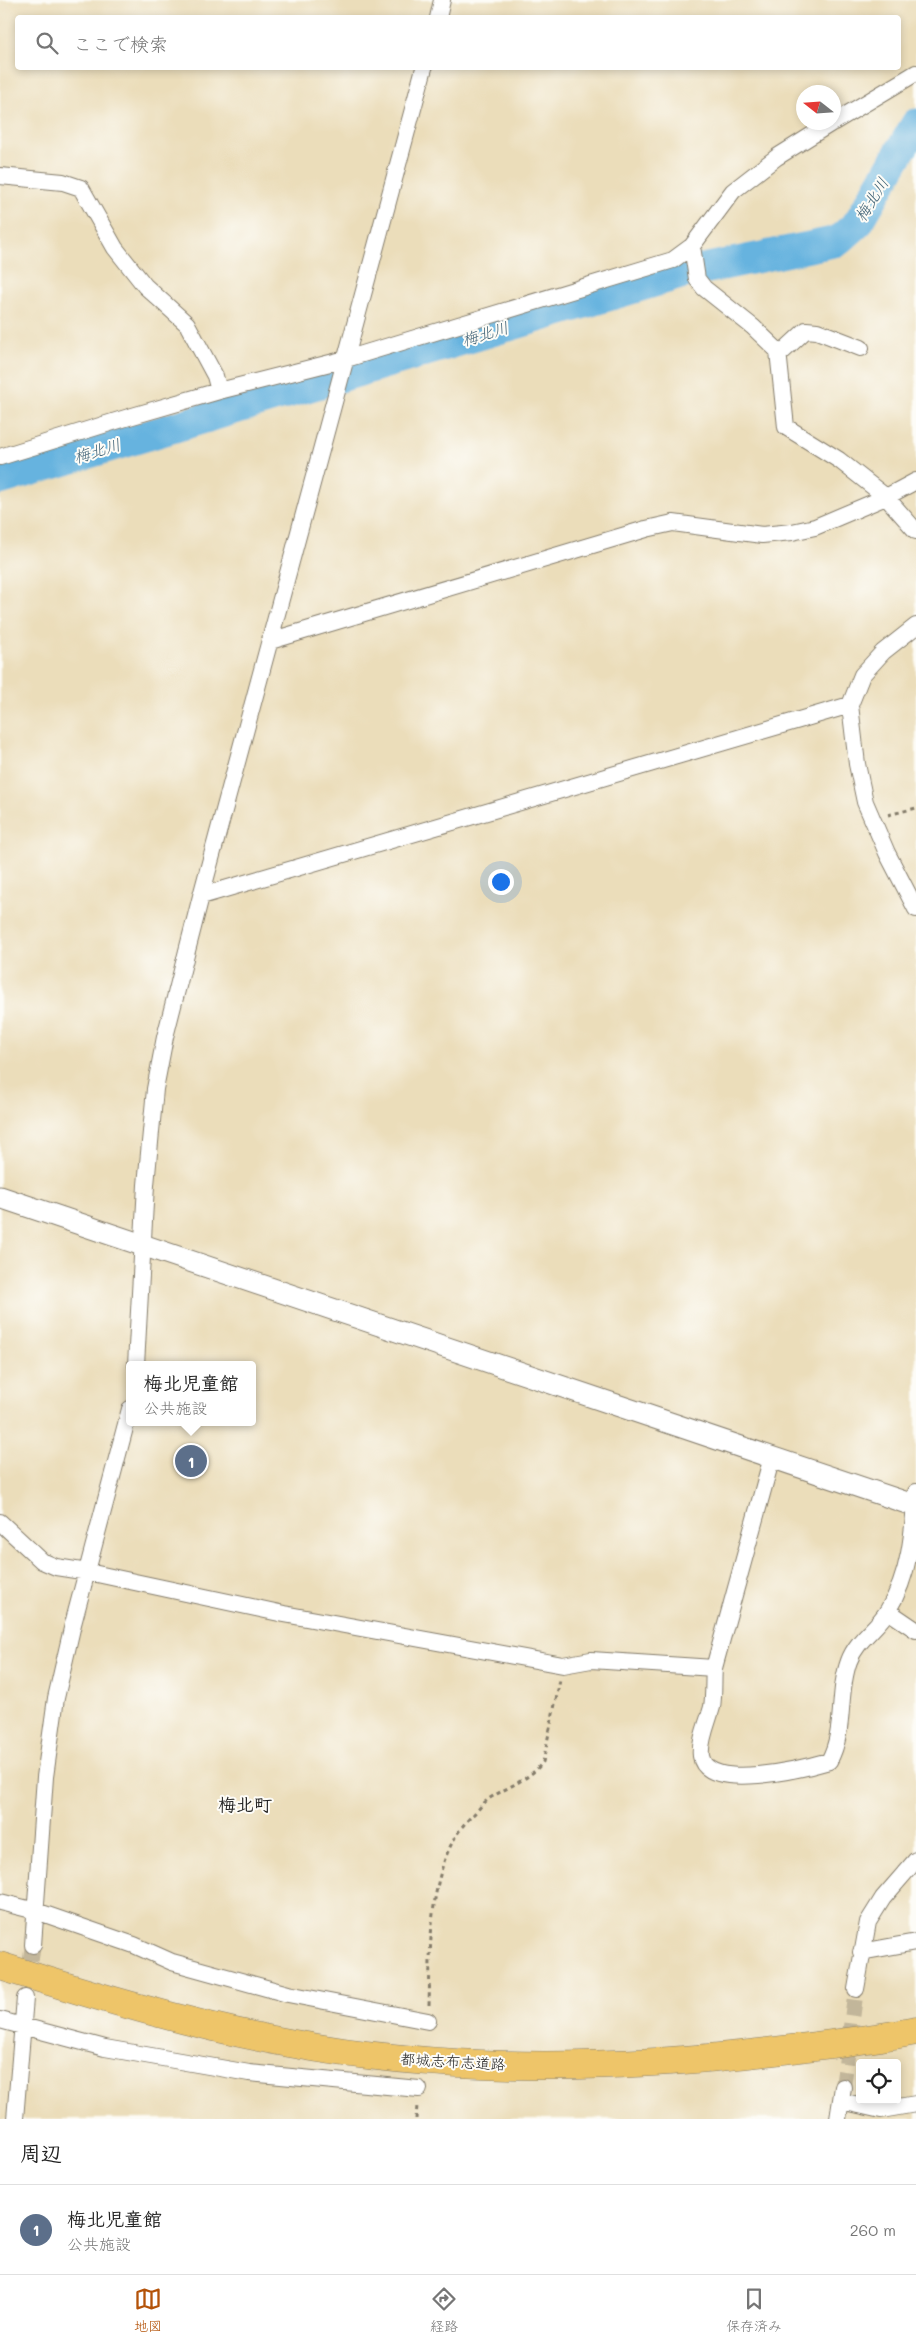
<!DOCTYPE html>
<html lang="ja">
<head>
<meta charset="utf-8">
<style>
	body { margin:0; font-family:Mali,"Klee One",sans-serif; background:#f6f6f6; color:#222 }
	.controls { position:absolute; right:15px; bottom:15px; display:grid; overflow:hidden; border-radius:5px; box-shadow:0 2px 8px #0003 }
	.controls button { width:45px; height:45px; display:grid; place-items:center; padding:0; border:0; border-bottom:1px solid #e0e0e0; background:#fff; color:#222; font:25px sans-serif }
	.compass { position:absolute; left:796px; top:85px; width:45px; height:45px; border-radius:50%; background:#fff; box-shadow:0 2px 8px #0003; rotate:287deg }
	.you { position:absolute; left:500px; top:881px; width:18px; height:18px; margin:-12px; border:4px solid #fff; border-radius:50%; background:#1a73e8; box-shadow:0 0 0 8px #1a73e833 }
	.badge { display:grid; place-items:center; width:32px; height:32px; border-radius:50%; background:#b45309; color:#fff; font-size:16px; font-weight:700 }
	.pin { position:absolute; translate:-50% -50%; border:2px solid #fff; box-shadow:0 1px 5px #0006 }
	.popup { position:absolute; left:126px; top:1361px; width:130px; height:65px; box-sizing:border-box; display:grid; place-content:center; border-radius:5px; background:#fff; filter:drop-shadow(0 1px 4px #0005); font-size:16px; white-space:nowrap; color:#767676 }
	.popup b { font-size:19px; color:#222 }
	.popup::after { content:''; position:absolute; left:50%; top:100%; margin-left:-10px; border:10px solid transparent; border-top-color:#fff }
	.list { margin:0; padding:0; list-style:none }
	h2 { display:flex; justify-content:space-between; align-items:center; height:65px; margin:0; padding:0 20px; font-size:21px }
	h2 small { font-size:16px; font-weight:400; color:#767676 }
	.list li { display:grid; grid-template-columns:32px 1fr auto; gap:15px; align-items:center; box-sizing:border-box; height:90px; padding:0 20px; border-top:1px solid #e0e0e0 }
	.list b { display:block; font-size:19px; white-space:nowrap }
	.list p { margin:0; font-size:16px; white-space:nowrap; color:#767676 }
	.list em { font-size:16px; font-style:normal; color:#767676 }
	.icon { flex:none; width:28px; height:28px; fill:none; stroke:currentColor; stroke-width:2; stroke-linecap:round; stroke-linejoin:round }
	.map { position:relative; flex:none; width:916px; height:2119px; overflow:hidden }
	.search { position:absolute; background:#fff; box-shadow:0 2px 8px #0003; left:15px; right:15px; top:15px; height:55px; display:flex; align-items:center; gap:12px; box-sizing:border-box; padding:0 18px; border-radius:5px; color:#767676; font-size:19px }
	.sheet { height:155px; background:#fff }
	nav { display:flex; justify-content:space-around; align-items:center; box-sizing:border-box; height:70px; border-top:1px solid #e0e0e0; background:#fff; font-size:14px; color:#767676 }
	nav a { display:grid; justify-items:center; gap:2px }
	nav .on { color:#b45309 }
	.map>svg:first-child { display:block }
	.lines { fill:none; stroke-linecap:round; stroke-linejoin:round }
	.river { stroke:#66b3df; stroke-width:31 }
	.minor-tunnel { stroke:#c2b69a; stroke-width:16; stroke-dasharray:16 8; stroke-linecap:butt }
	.minor-casing { stroke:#847c6b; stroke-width:18 }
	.tertiary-casing { stroke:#847c6b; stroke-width:23 }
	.motorway-casing { stroke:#847c6b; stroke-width:29 }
	.path { stroke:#847c6b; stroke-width:3; stroke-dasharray:4 4; stroke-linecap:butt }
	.minor { stroke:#fff; stroke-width:16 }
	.tertiary { stroke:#fff; stroke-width:21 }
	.motorway { stroke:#eec569; stroke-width:28 }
	.labels { text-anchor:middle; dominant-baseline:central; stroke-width:4; stroke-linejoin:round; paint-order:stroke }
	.street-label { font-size:15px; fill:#1c1c1c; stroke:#fdfcf7 }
	.water-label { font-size:16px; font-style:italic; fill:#3d6074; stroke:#fdfcf7 }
	.quarter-label { font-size:18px; font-weight:bold; fill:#1c1c1c; stroke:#fdfcf7 }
</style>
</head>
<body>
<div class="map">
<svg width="916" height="2119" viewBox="0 0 916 2119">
	<rect width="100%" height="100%" fill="#fdfcf7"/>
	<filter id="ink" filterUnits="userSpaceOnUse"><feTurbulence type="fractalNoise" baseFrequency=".02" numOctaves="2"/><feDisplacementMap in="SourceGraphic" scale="10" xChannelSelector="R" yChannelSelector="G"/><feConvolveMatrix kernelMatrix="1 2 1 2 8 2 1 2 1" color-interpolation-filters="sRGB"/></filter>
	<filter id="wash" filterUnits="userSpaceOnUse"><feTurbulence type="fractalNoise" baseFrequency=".0096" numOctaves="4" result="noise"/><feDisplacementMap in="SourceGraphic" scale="20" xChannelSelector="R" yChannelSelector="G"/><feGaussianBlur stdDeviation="1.12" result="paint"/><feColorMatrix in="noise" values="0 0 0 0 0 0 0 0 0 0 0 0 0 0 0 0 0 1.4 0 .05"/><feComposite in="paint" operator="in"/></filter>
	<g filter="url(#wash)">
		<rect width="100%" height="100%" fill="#ebddba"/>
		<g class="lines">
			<!-- river -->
			<path class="river" d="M0 480 684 273 838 241 858 223 916 124"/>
		</g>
	</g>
	<g filter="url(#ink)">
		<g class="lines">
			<!-- minor-tunnel -->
			<path class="minor-tunnel" d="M27 1984 33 1945
				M843 2087 856 1989"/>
			<defs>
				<path id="minor" d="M438 18 442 0
					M834 122 916 73
					M0 176 63 182 81 188 115 248 145 286 187 324 215 376 219 391
					M692 246 697 279 704 288 753 327 778 351 786 427 839 460 886 497 916 531
					M779 355 806 330 817 331 861 348
					M0 457 129 417 219 391 346 359 673 260 692 246 733 191 777 157 833 122
					M916 626 883 652 862 675 850 705 857 764 865 802 887 853 916 909
					M270 641 646 529 673 523 762 535 792 532 815 527 886 497 916 481
					M201 896 850 705
					M136 1365 146 1185 155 1089 165 1037 201 896 424 68
					M0 1522 42 1561 56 1567 88 1572 284 1614 563 1665 591 1660 714 1668 772 1457
					M888 1611 916 1630
					M714 1668C713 1681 714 1695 712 1707 708 1722 699 1741 701 1756 706 1793 805 1768 829 1761 846 1730 837 1693 849 1661 857 1639 877 1629 888 1610 910 1575 913 1532 916 1492
					M0 1902 36 1911 134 1945 172 1962 288 1994 428 2021
					M33 1945 45 1777 56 1698 73 1624 130 1409
					M861 1952 916 1942
					M856 1989 868 1922 883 1898 916 1860
					M0 2020 105 2048 249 2073 419 2089
					M841 2101 881 2110 916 2104
					M15 2119 25 1998
					M838 2119 843 2087"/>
				<path id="tertiary" d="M0 1197 916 1506"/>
				<path id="motorway" d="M0 1966C95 1996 191 2025 289 2043 454 2074 625 2070 791 2049 833 2044 875 2039 916 2031"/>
			</defs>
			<!-- minor casing -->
			<use href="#minor" class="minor-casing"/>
			<!-- tertiary casing -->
			<use href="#tertiary" class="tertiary-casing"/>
			<!-- motorway casing -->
			<use href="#motorway" class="motorway-casing"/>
			<!-- path -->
			<path class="path" d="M888 815 916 808
				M429 2005C431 1947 426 1857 474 1814 479 1809 484 1802 490 1798 509 1786 529 1780 543 1762L560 1680
				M416 2119 417 2105"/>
			<!-- minor -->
			<use href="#minor" class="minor"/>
			<!-- tertiary -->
			<use href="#tertiary" class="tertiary"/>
			<!-- motorway -->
			<use href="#motorway" class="motorway"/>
		</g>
	</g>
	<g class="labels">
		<!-- street labels -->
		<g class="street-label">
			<text transform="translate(453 2061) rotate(3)">都城志布志道路</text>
		</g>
		<!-- water labels -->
		<g class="water-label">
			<text transform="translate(871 199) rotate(-58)">梅北川</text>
			<text transform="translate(485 333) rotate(-17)">梅北川</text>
			<text transform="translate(97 450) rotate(-17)">梅北川</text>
		</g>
		<!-- quarter labels -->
		<g class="quarter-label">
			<text x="245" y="1804">梅北町</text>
		</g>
	</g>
</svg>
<div class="controls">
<button><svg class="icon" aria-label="locate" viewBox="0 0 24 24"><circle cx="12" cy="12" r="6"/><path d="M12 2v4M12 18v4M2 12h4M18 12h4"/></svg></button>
</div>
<svg class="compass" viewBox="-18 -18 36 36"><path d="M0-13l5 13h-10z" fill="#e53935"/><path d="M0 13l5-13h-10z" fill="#767676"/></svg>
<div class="you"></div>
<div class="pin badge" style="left:191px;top:1461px;background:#5c6f8a">1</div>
<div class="popup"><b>梅北児童館</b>公共施設</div>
<div class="search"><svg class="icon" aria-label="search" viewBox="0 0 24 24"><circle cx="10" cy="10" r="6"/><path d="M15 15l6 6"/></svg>ここで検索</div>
</div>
<section class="sheet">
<h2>周辺<small></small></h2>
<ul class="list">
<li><span class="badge" style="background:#5c6f8a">1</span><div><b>梅北児童館</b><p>公共施設</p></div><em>260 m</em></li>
</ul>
</section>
<nav>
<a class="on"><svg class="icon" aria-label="map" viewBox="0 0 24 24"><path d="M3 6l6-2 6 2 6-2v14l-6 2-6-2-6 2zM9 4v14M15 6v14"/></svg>地図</a>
<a><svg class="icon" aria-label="directions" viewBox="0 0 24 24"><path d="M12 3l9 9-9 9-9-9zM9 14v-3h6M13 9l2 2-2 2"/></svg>経路</a>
<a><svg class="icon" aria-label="saved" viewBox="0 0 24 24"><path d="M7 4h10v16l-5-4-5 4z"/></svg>保存済み</a>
</nav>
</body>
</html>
